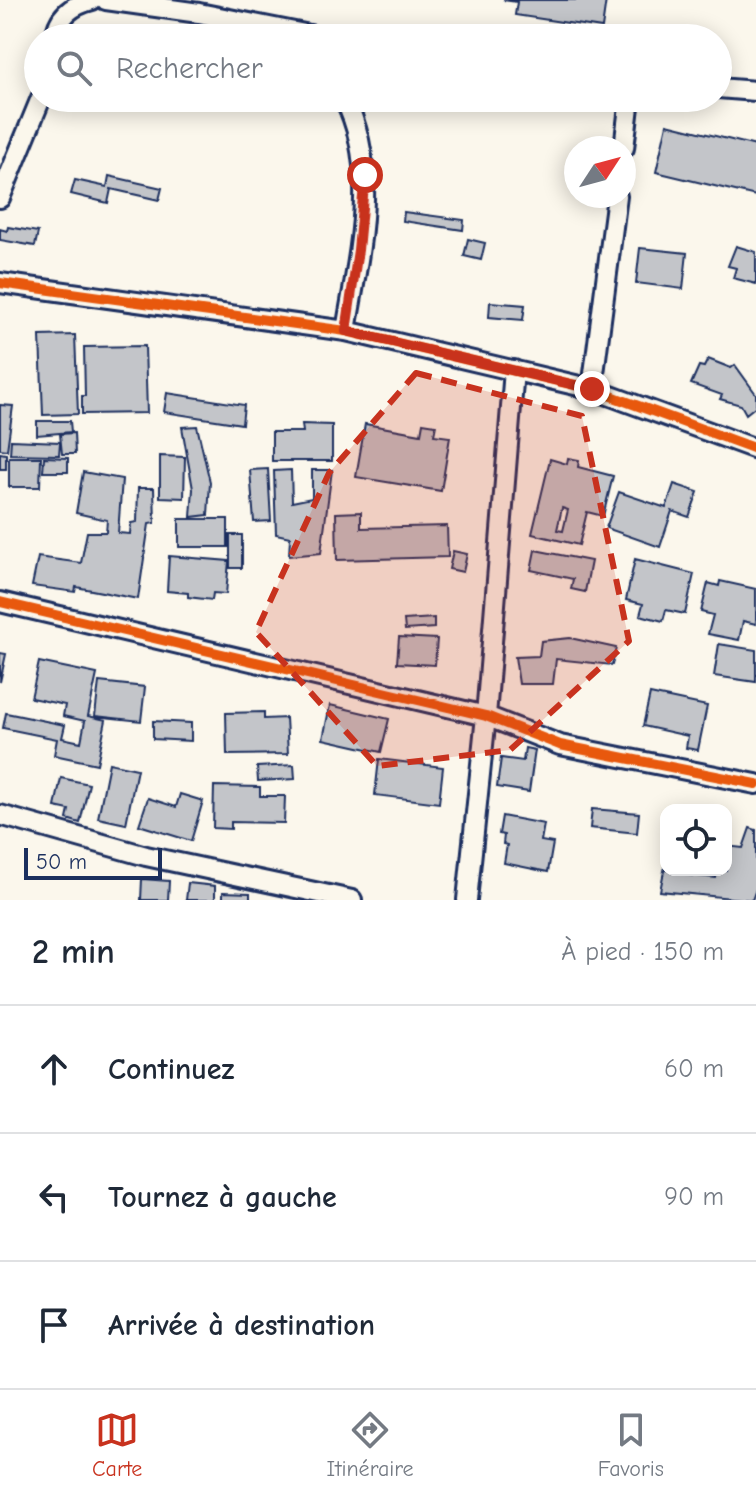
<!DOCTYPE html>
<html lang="fr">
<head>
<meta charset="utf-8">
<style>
	body { margin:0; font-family:"Comic Neue",sans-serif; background:#f6f6f7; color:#1f2937 }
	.controls { position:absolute; right:24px; bottom:24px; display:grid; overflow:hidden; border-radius:16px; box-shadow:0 4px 20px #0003 }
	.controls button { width:72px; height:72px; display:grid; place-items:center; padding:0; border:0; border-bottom:2px solid #e0e1e3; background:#fff; color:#1f2937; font:40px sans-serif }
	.compass { position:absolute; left:564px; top:136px; width:72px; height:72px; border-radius:50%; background:#fff; box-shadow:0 4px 20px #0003; rotate:54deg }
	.scale { position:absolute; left:24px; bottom:20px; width:138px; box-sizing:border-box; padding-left:8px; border:4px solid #1b2f5e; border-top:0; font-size:22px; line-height:28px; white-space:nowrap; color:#1b2f5e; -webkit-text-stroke:6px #fbf7ec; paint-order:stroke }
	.stop { position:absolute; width:24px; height:24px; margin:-18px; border:6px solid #c8321e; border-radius:50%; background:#fff }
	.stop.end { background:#c8321e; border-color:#fff; box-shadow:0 2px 8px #0008 }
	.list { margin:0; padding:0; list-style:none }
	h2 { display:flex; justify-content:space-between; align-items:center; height:104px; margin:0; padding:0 32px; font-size:34px }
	h2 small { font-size:26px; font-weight:400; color:#747a83 }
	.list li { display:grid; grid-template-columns:52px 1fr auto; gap:24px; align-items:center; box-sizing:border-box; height:128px; padding:0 32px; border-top:2px solid #e0e1e3 }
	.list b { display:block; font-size:30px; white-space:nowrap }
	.list em { font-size:26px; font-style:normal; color:#747a83 }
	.icon { flex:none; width:44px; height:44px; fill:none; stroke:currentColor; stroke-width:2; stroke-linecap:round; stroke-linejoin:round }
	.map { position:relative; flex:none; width:756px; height:900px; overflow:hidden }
	.search { position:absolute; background:#fff; box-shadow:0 4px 20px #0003; left:24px; right:24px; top:24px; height:88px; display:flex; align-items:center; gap:20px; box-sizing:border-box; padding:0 28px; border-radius:44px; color:#747a83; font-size:30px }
	.sheet { height:488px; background:#fff }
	nav { display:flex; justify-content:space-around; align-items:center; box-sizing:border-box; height:112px; border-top:2px solid #e0e1e3; background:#fff; font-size:22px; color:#747a83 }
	nav a { display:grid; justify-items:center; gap:4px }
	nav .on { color:#c8321e }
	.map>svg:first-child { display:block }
	.building { fill:#c3c5c9; stroke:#1b2f5e; stroke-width:2; fill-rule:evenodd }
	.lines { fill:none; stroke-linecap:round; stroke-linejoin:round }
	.minor-casing { stroke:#1b2f5e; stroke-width:24 }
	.minor { stroke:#fbf7ec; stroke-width:18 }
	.cycleway-casing { stroke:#fbf7ec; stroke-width:15 }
	.cycleway { stroke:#e8590c; stroke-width:10 }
	.route { stroke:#c8321e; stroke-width:10 }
	.marked { fill:#c8321e; fill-opacity:0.2; stroke:#c8321e; stroke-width:6; stroke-dasharray:16 10; stroke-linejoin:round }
</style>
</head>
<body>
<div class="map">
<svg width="756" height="900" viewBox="0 0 756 900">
	<rect width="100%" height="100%" fill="#fbf7ec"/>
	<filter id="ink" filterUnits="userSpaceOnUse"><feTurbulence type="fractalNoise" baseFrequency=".0125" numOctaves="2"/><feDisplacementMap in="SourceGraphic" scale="16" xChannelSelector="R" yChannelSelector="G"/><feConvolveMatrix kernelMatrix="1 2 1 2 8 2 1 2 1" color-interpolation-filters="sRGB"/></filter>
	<g filter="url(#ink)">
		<!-- building -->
		<path class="building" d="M503 0H606L602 28 515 15 517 2Z
			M667 124 756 146V196L656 172Z
			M109 176 162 188 159 200 111 189 108 203 71 194 75 180 107 187Z
			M404 212 464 220 463 230 403 221Z
			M8 227 38 232 35 246 0 240V229L7 231Z
			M468 239 485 243 481 260 464 256Z
			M736 246 756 252V284L733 278 736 268 728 266Z
			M640 248 687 253 683 289 636 283Z
			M490 302 525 305 523 320 489 317Z
			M75 335 78 414 43 415 40 336Z
			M145 346 147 413 82 414V396H85L84 347Z
			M708 359 731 368 735 365 756 394V406L746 414 741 405 720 399 722 395 691 384 699 366 704 367Z
			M167 393 244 405 242 424 164 412Z
			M0 405 13 406 7 450 0 449Z
			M37 421H70L71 432 37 435Z
			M423 423 436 425 434 435 450 437 441 491 356 477 365 424 421 434Z
			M302 424 332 425V461H272V432H303Z
			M197 426 210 482 208 515 191 517 193 489 182 427Z
			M74 433 75 454H62L60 434Z
			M11 440 60 442 59 455 10 454Z
			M0 453 6 454V469H0Z
			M160 456 185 457 184 498 160 497Z
			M9 457H41L40 487H9Z
			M44 457 68 458V472H43Z
			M568 458 579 460 578 467 613 476 603 516 587 512 579 545 532 534 550 459 567 464ZM562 508 568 510 563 531 557 530Z
			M268 469 271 521 254 522 250 470Z
			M291 470 292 502 312 498V470H332L321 553 289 556 290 537 276 534 274 471Z
			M83 472 122 479 118 533 130 534 131 523 137 522 138 488H154L155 523 149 524 138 599 76 587 75 592 32 586 38 557 81 563 87 532H106L107 520 76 513Z
			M674 484 698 492 689 517 672 511 660 547 606 528 619 492 666 508Z
			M361 512V528L447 526 448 557 337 560 336 513Z
			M179 519H228V547H179Z
			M230 535H242V568H230Z
			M535 550 591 561 585 592 571 589 573 579 531 570Z
			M453 551 467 554 463 572 449 569Z
			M169 556 229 561 226 594 213 593 212 600 188 597V593L167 591Z
			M635 559 694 574 685 614 666 610 663 621 640 615 643 604 626 600Z
			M720 581 756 589V624L743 621 739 640 708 634 713 615 701 612 708 583 719 586Z
			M434 618V628L405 630 404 620Z
			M399 637 437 639 435 665 397 663Z
			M570 638 616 648 612 665 556 659 553 684H519L515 657 539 656 541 641Z
			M719 644 756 650V682L714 676Z
			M0 653 6 654 0 682Z
			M39 662 97 674 88 716 106 720 97 764 54 755 57 739 3 728 6 713 65 725 62 738 81 742 85 721 63 716 65 705 31 698Z
			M99 682 145 687 141 721 95 716Z
			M650 694 707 706 698 750 686 748 688 736 643 726Z
			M330 705 389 719 381 752 323 739Z
			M264 712V719L286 718 288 754 227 755 226 713Z
			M153 721 191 723V741L153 739Z
			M525 748 535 750 529 792 497 787 501 758 523 761Z
			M379 759 443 767 439 803 375 795Z
			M109 763 137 769 126 824 98 818Z
			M294 765 295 779 258 781 257 767Z
			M61 778 89 784 80 823 67 819 69 810 55 807Z
			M214 786 260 787V796H285L284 823 231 822V829L213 828Z
			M180 794 203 801 191 841 139 825 148 798 176 807Z
			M592 809 639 813 637 833 590 828Z
			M502 816 544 824 541 841 553 843 548 872 504 863 507 845 503 844 504 835 499 834Z
			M750 828 756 830V889L752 900 660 891 666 861V870H689L688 875 716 878 717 870H726V846L743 848Z
			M142 879 169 881 168 900H141Z
			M188 883 215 886V900H186Z
			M223 892 250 893V900H223Z"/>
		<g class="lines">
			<defs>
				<path id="minor" d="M106 0 199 13 325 38
					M55 38C58 16 72 5 92 0
					M718 88 756 91
					M344 98C381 169 358 256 346 331
					M624 148 630 98
					M0 198 41 98
					M0 283 346 331 592 389 756 449
					M592 389 617 196
					M0 602 486 716 560 745 756 784
					M0 815 146 856 352 900
					M467 900 486 716 514 370"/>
			</defs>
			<!-- minor casing -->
			<use href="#minor" class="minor-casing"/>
			<!-- minor -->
			<use href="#minor" class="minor"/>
			<defs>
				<path id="cycleway" d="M0 283 346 331 592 389 756 449
					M0 602 486 716 560 745 756 784"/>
			</defs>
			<!-- cycleway casing -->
			<use href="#cycleway" class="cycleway-casing"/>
			<!-- cycleway -->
			<use href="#cycleway" class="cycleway"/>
		</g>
	</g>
	<g class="lines" filter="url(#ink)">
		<!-- route -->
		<path class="route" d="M365 175 358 250 346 331 592 389"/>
	</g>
	<!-- marked area -->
	<path class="marked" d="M416 373 582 416 629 641 510 750 377 766 256 632 329 473Z"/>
</svg>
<div class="controls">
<button><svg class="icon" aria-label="locate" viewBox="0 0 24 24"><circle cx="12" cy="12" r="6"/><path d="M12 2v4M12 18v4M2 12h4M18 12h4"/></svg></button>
</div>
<svg class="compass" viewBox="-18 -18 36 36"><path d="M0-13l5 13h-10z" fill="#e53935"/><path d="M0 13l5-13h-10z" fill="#747a83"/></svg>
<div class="scale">50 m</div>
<div class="stop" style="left:365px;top:175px"></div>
<div class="stop end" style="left:592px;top:389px"></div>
<div class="search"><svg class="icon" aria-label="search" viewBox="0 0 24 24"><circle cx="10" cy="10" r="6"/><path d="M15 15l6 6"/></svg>Rechercher</div>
</div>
<section class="sheet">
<h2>2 min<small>À pied · 150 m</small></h2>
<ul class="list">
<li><svg class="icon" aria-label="ahead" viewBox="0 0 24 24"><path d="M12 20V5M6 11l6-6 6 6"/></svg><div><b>Continuez</b></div><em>60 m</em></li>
<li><svg class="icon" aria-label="left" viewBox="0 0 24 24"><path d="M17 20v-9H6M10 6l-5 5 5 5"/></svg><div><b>Tournez à gauche</b></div><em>90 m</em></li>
<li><svg class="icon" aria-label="arrive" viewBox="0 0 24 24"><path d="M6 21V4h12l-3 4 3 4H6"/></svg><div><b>Arrivée à destination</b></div></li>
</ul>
</section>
<nav>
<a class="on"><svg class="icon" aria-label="map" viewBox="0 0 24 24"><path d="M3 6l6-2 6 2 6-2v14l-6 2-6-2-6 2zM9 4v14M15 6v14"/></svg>Carte</a>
<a><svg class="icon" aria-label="directions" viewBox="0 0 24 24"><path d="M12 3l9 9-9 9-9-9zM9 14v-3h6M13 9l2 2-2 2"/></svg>Itinéraire</a>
<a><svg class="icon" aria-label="saved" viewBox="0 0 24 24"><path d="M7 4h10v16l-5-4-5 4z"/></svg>Favoris</a>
</nav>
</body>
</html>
